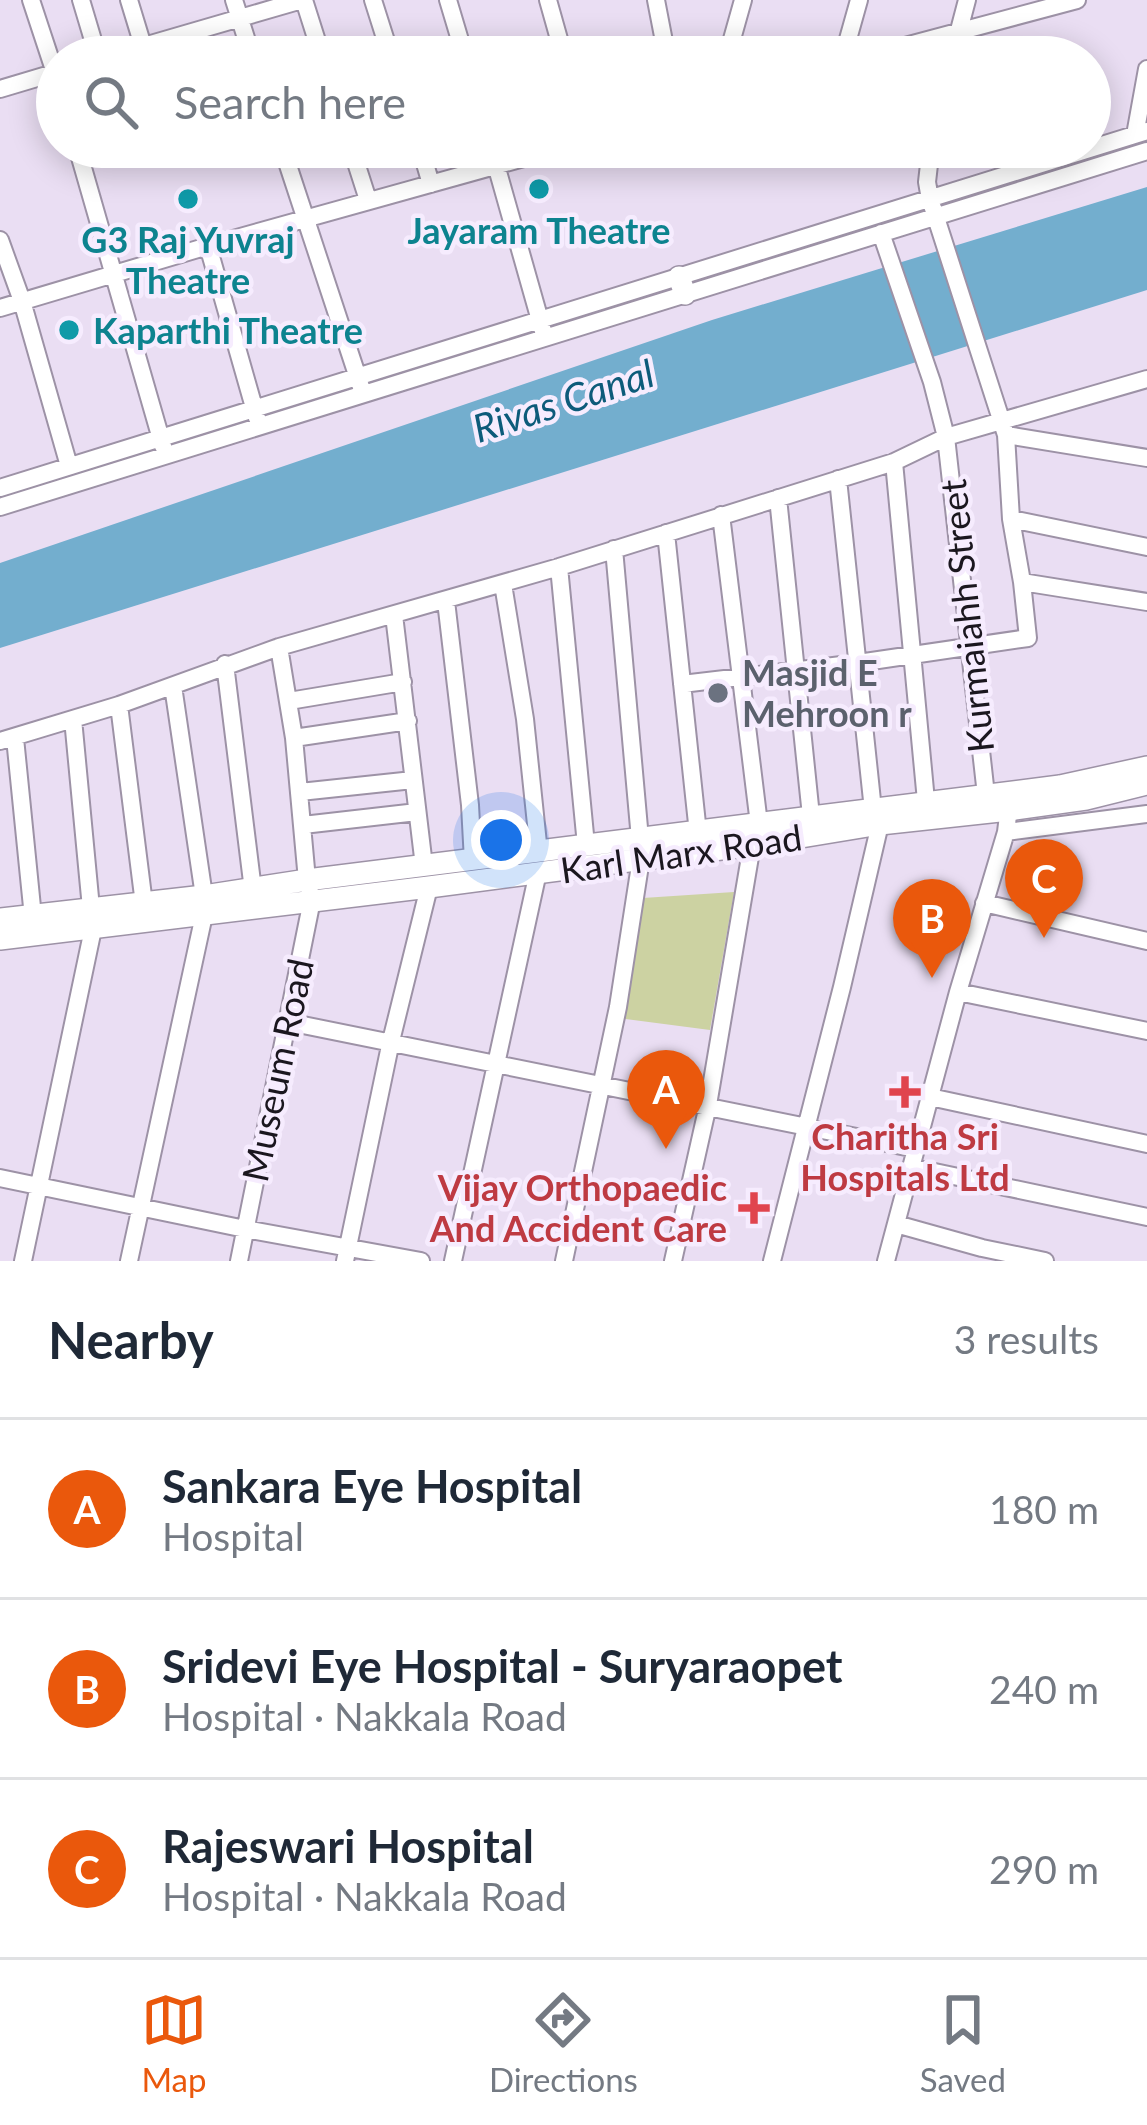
<!DOCTYPE html>
<html lang="en">
<head>
<meta charset="utf-8">
<style>
	body { margin:0; font-family:Lato,sans-serif; background:#f2f2f3; color:#1f2937 }
	.you { position:absolute; left:501px; top:840px; width:42px; height:42px; margin:-30px; border:9px solid #fff; border-radius:50%; background:#1a73e8; box-shadow:0 0 0 18px #1a73e833 }
	.badge { display:grid; place-items:center; width:78px; height:78px; border-radius:50%; background:#ea580c; color:#fff; font-size:39px; font-weight:700 }
	.pin { position:absolute; translate:-50% -99px; filter:drop-shadow(0 3px 6px #0008) }
	.pin::after { content:''; position:absolute; top:63px; width:42px; height:36px; background:inherit; clip-path:polygon(0 0,100% 0,50% 100%) }
	.list { margin:0; padding:0; list-style:none }
	h2 { display:flex; justify-content:space-between; align-items:center; height:156px; margin:0; padding:0 48px; font-size:51px }
	h2 small { font-size:39px; font-weight:400; color:#747a83 }
	.list li { display:grid; grid-template-columns:78px 1fr auto; gap:36px; align-items:center; box-sizing:border-box; height:180px; padding:0 48px; border-top:3px solid #e0e1e3 }
	.list b { display:block; font-size:45px; white-space:nowrap }
	.list p { margin:0; font-size:39px; white-space:nowrap; color:#747a83 }
	.list em { font-size:39px; font-style:normal; color:#747a83 }
	.icon { flex:none; width:66px; height:66px; fill:none; stroke:currentColor; stroke-width:2; stroke-linecap:round; stroke-linejoin:round }
	.map { position:relative; flex:none; width:1147px; height:1261px; overflow:hidden }
	.search { position:absolute; background:#fff; box-shadow:0 6px 30px #0003; left:36px; right:36px; top:36px; height:132px; display:flex; align-items:center; gap:30px; box-sizing:border-box; padding:0 42px; border-radius:66px; color:#747a83; font-size:45px }
	.sheet { height:696px; background:#fff }
	nav { display:flex; justify-content:space-around; align-items:center; box-sizing:border-box; height:168px; border-top:3px solid #e0e1e3; background:#fff; font-size:33px; color:#747a83 }
	nav a { display:grid; justify-items:center; gap:6px }
	nav .on { color:#ea580c }
	.map>svg:first-child { display:block }
	.green { fill:#ccd2a2 }
	.water { fill:#73aece }
	.lines { fill:none; stroke-linecap:round; stroke-linejoin:round }
	.minor-casing { stroke:#9d92a6; stroke-width:20 }
	.major-casing { stroke:#9d92a6; stroke-width:24 }
	.minor { stroke:#fff; stroke-width:16 }
	.major { stroke:#fff; stroke-width:21 }
	.culture-dot { fill:#0f9aa8; stroke:#f6ecfe; stroke-width:4.5 }
	.worship-dot { fill:#6b7280; stroke:#f6ecfe; stroke-width:4.5 }
	.health-dot { fill:#e0444e; stroke:#f6ecfe; stroke-width:4.5 }
	.labels { text-anchor:middle; dominant-baseline:central; stroke-width:9; stroke-linejoin:round; paint-order:stroke }
	.culture-label { font-size:36px; font-weight:bold; fill:#0d838f; stroke:#f6ecfe }
	.street-label { font-size:36px; fill:#1b171f; stroke:#f6ecfe }
	.worship-label { font-size:36px; font-weight:bold; fill:#5b616d; stroke:#f6ecfe; text-anchor:start }
	.health-label { font-size:36px; font-weight:bold; fill:#be3a42; stroke:#f6ecfe }
	.water-label { font-size:39px; font-style:italic; fill:#0d5b7a; stroke:#f6ecfe }
</style>
</head>
<body>
<div class="map">
<svg width="1147" height="1261" viewBox="0 0 1147 1261">
	<rect width="100%" height="100%" fill="#eadef3"/>
	<!-- green -->
	<path class="green" d="M734 892 710 1030 618 1018 643 898Z"/>
	<!-- water -->
	<path class="water" d="M1147 187V290L0 648V563L712 320Z"/>
	<g class="lines">
		<defs>
			<path id="minor" d="M31 0 57 79
				M81 0 98 57
				M129 0 143 46
				M234 0 252 57
				M304 0 322 57
				M373 0 391 57
				M448 0 465 57
				M548 0 564 57
				M656 0 667 57
				M106 57 302 0
				M727 57 743 0
				M843 57 859 0
				M864 57 1077 0
				M952 57 967 0
				M0 89 57 72
				M1135 135 1147 69
				M77 147 163 446
				M282 147 361 387
				M351 147 368 200
				M420 147 431 184
				M491 147 543 331
				M881 233 932 382 946 437 986 795
				M0 240 22 301 69 466
				M208 246 257 418
				M0 308 208 246 563 147
				M1006 435 1147 458
				M894 462 926 801
				M838 479 873 810
				M0 488 1147 131
				M778 498 811 816
				M0 507 1147 151
				M721 515 759 824
				M1011 519 1147 547
				M666 533 698 833
				M614 549 640 839
				M559 567 586 845
				M1022 582 1147 602
				M503 584 525 719 539 853
				M446 601 470 805 473 861
				M394 615 424 866
				M225 664 253 890
				M682 684 858 663 1028 638 1022 582 1011 519 1006 435 930 199 927 182 931 147
				M289 701 403 682
				M119 705 144 904
				M15 738 33 917
				M294 738 408 721
				M0 741 119 705 279 647 559 567 894 462 946 437 1147 379
				M300 792 413 780
				M303 825 417 812
				M1006 832 1147 814
				M984 903 1147 941
				M958 992 1147 1031
				M288 1022 916 1149
				M930 1097 1147 1144
				M911 1167 1147 1217
				M0 1178 245 1229 421 1261
				M896 1224 982 1248 1045 1261
				M23 1261 93 929 73 719
				M129 1261 204 915V896L173 686
				M239 1261 312 900 307 880 294 738 279 647
				M345 1261 391 1041 429 887
				M453 1261 538 872
				M564 1261 618 1007 641 859
				M673 1261 708 1105 752 845
				M772 1261 842 987 880 824
				M886 1261 958 992 1006 832 1010 799"/>
			<path id="major" d="M679 277 685 294
				M0 919 204 896 307 880 1060 786 1147 767
				M0 939 429 887 752 845 880 824 1009 810 1086 799 1147 784"/>
		</defs>
		<!-- minor casing -->
		<use href="#minor" class="minor-casing"/>
		<!-- major casing -->
		<use href="#major" class="major-casing"/>
		<!-- minor -->
		<use href="#minor" class="minor"/>
		<!-- major -->
		<use href="#major" class="major"/>
	</g>
	<!-- markers -->
	<g class="culture-dot">
		<circle cx="539" cy="189" r="12"/>
		<circle cx="188" cy="199" r="12"/>
		<circle cx="69" cy="330" r="12"/>
	</g>
	<circle class="worship-dot" cx="718" cy="693" r="12"/>
	<g class="health-dot">
		<path d="M899 1074h12v12h12v12h-12v12h-12v-12h-12v-12h12z"/>
		<path d="M748 1190h12v12h12v12h-12v12h-12v-12h-12v-12h12z"/>
	</g>
	<g class="labels">
		<!-- culture labels -->
		<g class="culture-label">
			<text x="539" y="230">Jayaram Theatre</text>
			<text x="188" y="239">G3 Raj Yuvraj<tspan x="188" dy="41">Theatre</tspan></text>
			<text x="93" y="330" text-anchor="start">Kaparthi Theatre</text>
		</g>
		<!-- street labels -->
		<g class="street-label">
			<text transform="translate(966 616) rotate(-96)">Kurmaiahh Street</text>
			<text transform="translate(681 853) rotate(-8)">Karl Marx Road</text>
			<text transform="translate(277 1070) rotate(-78)">Museum Road</text>
		</g>
		<!-- worship labels -->
		<g class="worship-label">
			<text x="742" y="672">Masjid E<tspan x="742" dy="41">Mehroon r</tspan></text>
		</g>
		<!-- health labels -->
		<g class="health-label">
			<text x="905" y="1136">Charitha Sri<tspan x="905" dy="41">Hospitals Ltd</tspan></text>
			<text x="727" y="1187" text-anchor="end">Vijay Orthopaedic<tspan x="727" dy="41">And Accident Care</tspan></text>
		</g>
		<!-- water labels -->
		<g class="water-label">
			<text transform="translate(563 400) rotate(-18)">Rivas Canal</text>
		</g>
	</g>
</svg>
<div class="you"></div>
<div class="pin badge" style="left:666px;top:1149px">A</div>
<div class="pin badge" style="left:932px;top:978px">B</div>
<div class="pin badge" style="left:1044px;top:938px">C</div>
<div class="search"><svg class="icon" aria-label="search" viewBox="0 0 24 24"><circle cx="10" cy="10" r="6"/><path d="M15 15l6 6"/></svg>Search here</div>
</div>
<section class="sheet">
<h2>Nearby<small>3 results</small></h2>
<ul class="list">
<li><span class="badge">A</span><div><b>Sankara Eye Hospital</b><p>Hospital</p></div><em>180 m</em></li>
<li><span class="badge">B</span><div><b>Sridevi Eye Hospital - Suryaraopet</b><p>Hospital · Nakkala Road</p></div><em>240 m</em></li>
<li><span class="badge">C</span><div><b>Rajeswari Hospital</b><p>Hospital · Nakkala Road</p></div><em>290 m</em></li>
</ul>
</section>
<nav>
<a class="on"><svg class="icon" aria-label="map" viewBox="0 0 24 24"><path d="M3 6l6-2 6 2 6-2v14l-6 2-6-2-6 2zM9 4v14M15 6v14"/></svg>Map</a>
<a><svg class="icon" aria-label="directions" viewBox="0 0 24 24"><path d="M12 3l9 9-9 9-9-9zM9 14v-3h6M13 9l2 2-2 2"/></svg>Directions</a>
<a><svg class="icon" aria-label="saved" viewBox="0 0 24 24"><path d="M7 4h10v16l-5-4-5 4z"/></svg>Saved</a>
</nav>
</body>
</html>
